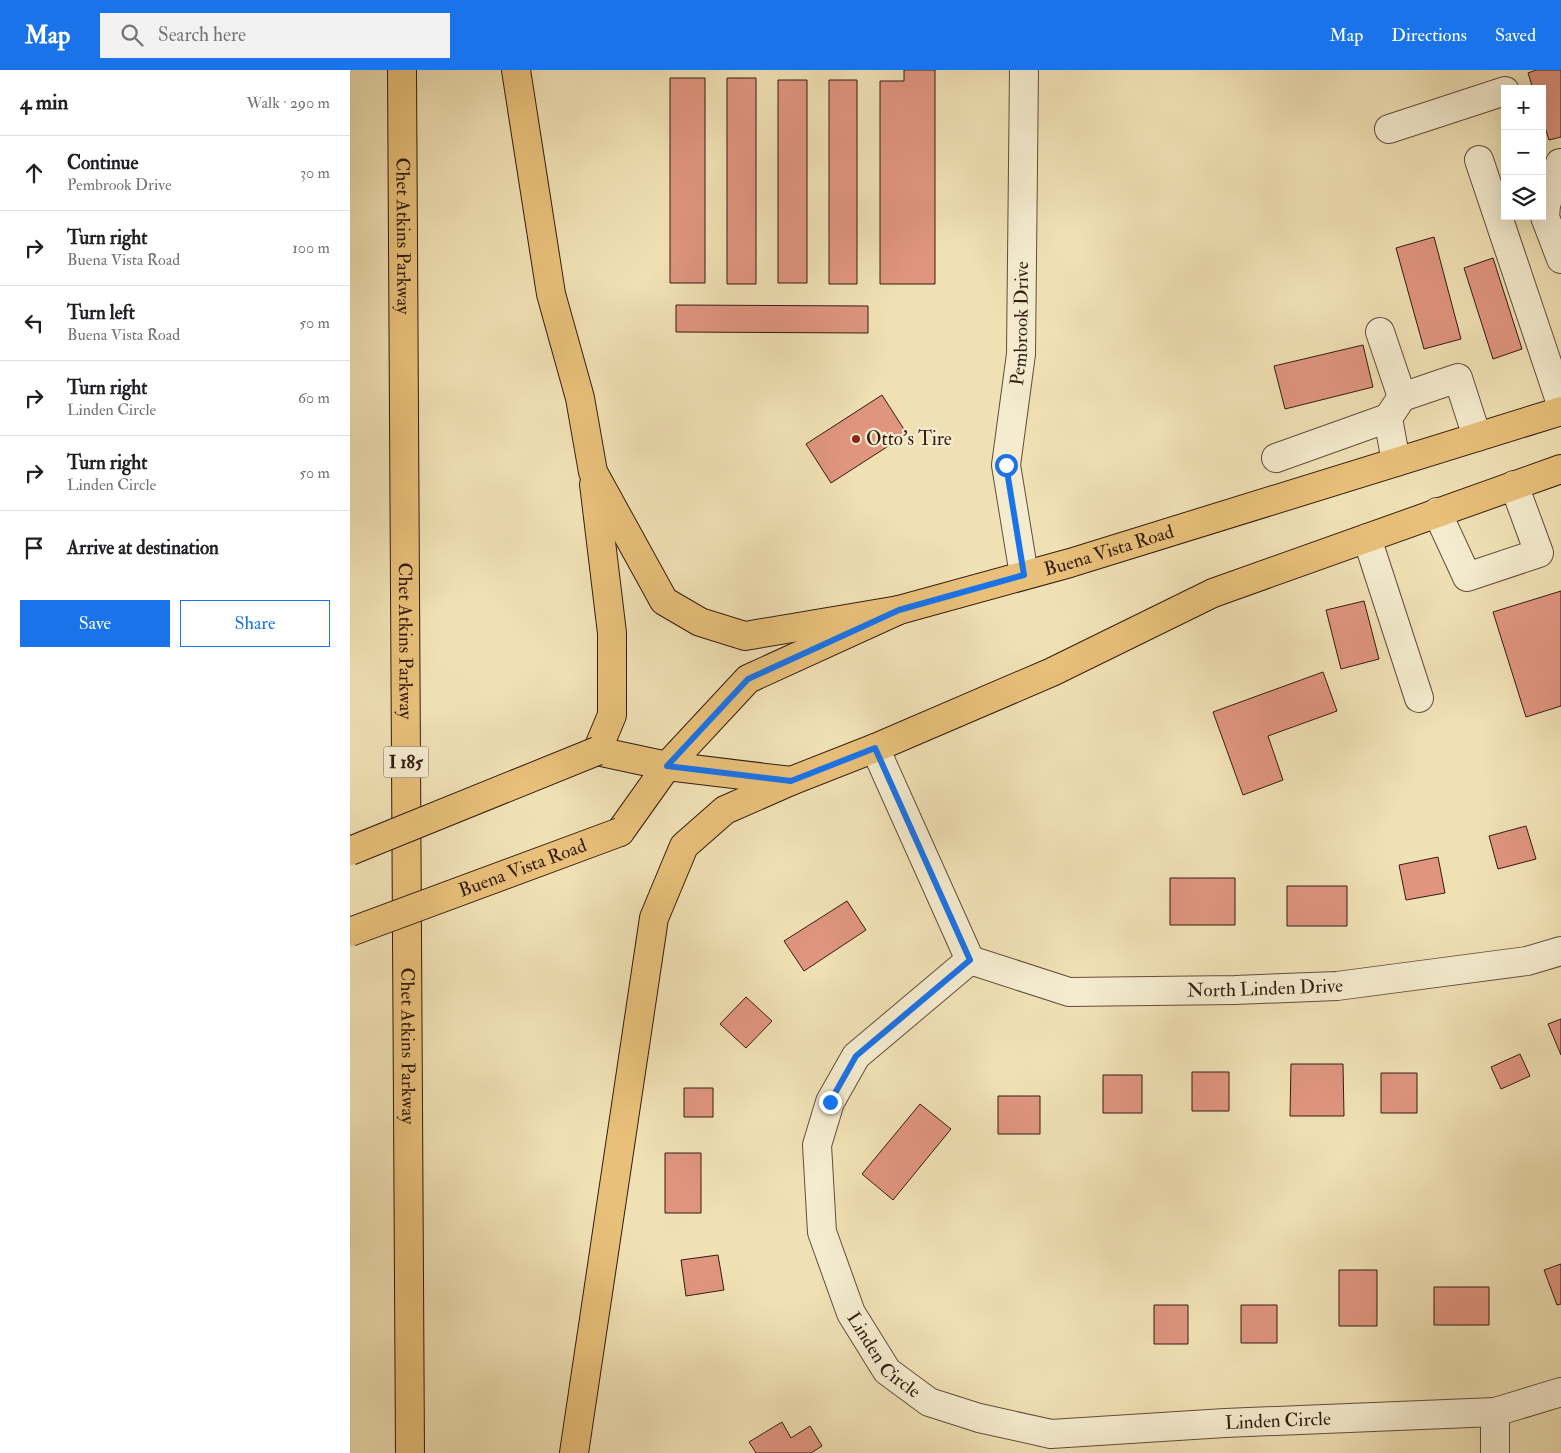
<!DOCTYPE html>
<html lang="en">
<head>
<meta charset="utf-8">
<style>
	body { margin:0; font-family:"IM FELL Double Pica",serif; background:#f2f2f2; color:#202124 }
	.controls { position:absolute; right:15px; top:15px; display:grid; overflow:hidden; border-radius:0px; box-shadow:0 5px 20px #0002 }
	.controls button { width:45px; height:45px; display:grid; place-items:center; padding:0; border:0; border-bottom:1px solid #e0e0e0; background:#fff; color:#202124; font:25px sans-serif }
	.stop { position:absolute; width:15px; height:15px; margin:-11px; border:4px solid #1a73e8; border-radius:50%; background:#fff }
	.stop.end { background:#1a73e8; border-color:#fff; box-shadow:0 1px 5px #0008 }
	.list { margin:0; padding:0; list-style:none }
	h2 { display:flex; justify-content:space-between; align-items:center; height:65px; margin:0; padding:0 20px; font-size:21px }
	h2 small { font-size:16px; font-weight:400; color:#757577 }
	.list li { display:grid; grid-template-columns:32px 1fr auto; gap:15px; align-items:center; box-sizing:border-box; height:75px; padding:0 20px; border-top:1px solid #e0e0e0 }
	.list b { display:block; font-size:19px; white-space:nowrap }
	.list p { margin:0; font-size:16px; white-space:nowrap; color:#757577 }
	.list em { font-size:16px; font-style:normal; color:#757577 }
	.actions { display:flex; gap:10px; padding:15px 20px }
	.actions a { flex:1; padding:11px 0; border:1px solid #1a73e8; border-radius:0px; text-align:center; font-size:18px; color:#1a73e8 }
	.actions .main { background:#1a73e8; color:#fff }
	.icon { flex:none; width:28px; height:28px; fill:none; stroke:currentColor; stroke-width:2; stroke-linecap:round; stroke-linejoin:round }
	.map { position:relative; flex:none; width:1211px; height:1383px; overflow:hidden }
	header { display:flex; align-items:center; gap:30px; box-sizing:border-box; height:70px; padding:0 25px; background:#1a73e8; color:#fff }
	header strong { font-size:24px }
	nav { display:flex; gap:28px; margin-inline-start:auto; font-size:18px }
	.search { width:350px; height:45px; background:#f2f2f2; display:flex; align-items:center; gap:12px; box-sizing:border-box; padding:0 18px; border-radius:0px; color:#757577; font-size:19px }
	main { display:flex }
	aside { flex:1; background:#fff }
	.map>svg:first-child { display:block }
	.building { fill:#e0957f; stroke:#321c11 }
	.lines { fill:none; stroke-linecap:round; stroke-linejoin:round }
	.minor-casing { stroke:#624d3a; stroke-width:30 }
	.major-casing { stroke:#321c11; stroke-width:30 }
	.highway-casing { stroke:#321c11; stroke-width:30 }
	.minor { stroke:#f5eccf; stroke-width:28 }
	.major { stroke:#e8c07a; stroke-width:28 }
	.highway { stroke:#e8c07a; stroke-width:28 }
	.major-bridge-casing { stroke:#321c11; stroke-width:30; stroke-linecap:butt }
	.major-bridge { stroke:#e8c07a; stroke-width:28 }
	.route { stroke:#1a73e8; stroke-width:6 }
	.poi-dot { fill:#8f2418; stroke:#f5eccf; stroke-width:2 }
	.labels { text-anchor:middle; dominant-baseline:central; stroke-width:4.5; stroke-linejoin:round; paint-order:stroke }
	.shield { fill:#f5eccf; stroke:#6c5a4a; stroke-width:1 }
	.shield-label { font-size:18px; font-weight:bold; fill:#321c11 }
	.street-label { font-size:19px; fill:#321c11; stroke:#f5eccf }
	.poi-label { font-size:19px; fill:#321c11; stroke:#f5eccf; text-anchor:start }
</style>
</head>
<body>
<header>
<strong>Map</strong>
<div class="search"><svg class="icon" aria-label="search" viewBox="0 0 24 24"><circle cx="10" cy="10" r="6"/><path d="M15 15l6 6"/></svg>Search here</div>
<nav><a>Map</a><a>Directions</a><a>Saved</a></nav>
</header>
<main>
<aside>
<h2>4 min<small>Walk · 290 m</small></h2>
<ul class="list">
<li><svg class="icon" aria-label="ahead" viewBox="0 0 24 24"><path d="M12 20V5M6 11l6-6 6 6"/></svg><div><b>Continue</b><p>Pembrook Drive</p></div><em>30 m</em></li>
<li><svg class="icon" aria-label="right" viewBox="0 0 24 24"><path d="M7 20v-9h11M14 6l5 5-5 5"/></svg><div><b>Turn right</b><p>Buena Vista Road</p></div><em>100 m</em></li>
<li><svg class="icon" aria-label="left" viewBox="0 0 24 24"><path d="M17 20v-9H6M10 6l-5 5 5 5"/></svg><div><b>Turn left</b><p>Buena Vista Road</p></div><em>50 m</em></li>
<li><svg class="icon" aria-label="right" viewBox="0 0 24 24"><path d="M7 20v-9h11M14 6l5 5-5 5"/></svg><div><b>Turn right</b><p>Linden Circle</p></div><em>60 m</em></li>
<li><svg class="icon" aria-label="right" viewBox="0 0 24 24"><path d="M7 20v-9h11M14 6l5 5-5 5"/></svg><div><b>Turn right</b><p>Linden Circle</p></div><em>50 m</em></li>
<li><svg class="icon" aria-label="arrive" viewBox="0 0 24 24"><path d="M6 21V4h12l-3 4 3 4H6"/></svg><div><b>Arrive at destination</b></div></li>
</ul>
<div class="actions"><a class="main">Save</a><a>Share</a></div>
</aside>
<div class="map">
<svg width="1211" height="1383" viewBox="0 0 1211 1383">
	<rect width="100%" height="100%" fill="#f0e1b5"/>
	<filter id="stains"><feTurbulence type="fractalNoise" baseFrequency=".004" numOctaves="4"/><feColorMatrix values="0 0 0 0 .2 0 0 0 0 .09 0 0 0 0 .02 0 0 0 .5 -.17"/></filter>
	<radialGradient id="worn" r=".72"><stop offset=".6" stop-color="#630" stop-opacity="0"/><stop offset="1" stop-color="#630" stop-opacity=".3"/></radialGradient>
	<!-- building -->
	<path class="building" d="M554 0H585V214H530V11H554Z
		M1186 0H1211V67L1199 70 1192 48V19H1183L1178 3Z
		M320 8H355V213H320Z
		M377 8H406V214H377Z
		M428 10H457V213H428Z
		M479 10H507V214H479Z
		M1084 167 1111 269 1074 279 1046 178Z
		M1143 188 1172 279 1143 289 1114 198Z
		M326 235 518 236V263L326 262Z
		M1013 275 1023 317 935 339 924 296Z
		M532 325 557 364 481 413 456 374Z
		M1211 521V636L1176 647 1143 542Z
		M1014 531 1029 589 991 599 976 540Z
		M973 602 987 641 918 666 933 710 893 725 863 642Z
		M1176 756 1186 789 1148 799 1139 766Z
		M1088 787 1095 823 1056 830 1049 795Z
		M820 808H885V855H820Z
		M937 816H997V856H937Z
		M497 831 516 860 454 901 434 871Z
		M396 927 422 951 396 978 370 954Z
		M1211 949V985L1198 954Z
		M1170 984 1180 1006 1151 1019 1141 997Z
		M941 994H993L994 1046H940Z
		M842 1002H879V1041H842Z
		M1031 1003H1067V1043H1031Z
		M753 1005H792V1043H753Z
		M334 1018H363V1047H334Z
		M648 1026H690V1064H648Z
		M570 1034 601 1059 543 1130 512 1104Z
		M315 1083H351V1143H315Z
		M368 1185 374 1220 336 1226 331 1190Z
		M1211 1194V1234L1207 1235 1194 1200Z
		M989 1200H1027V1256H989Z
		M1084 1217H1139V1255H1084Z
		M804 1235H838V1274H804Z
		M891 1235H927V1273H891Z
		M432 1352 441 1368 460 1356 472 1376 461 1383H406L399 1372Z"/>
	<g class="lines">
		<defs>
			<g id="minor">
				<path d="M1039 59 1155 21"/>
				<path d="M1129 90 1211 334"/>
				<path d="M1210 93 1196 135 1195 147 1211 189"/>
				<path d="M1030 262 1052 327 1108 308 1127 367"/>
				<path d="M926 388 1038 348"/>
				<path d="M1046 392 1038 348 1048 333"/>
				<path d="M1087 442 1117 507 1189 483 1164 415"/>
				<path d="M1017 468 1069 628"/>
				<path id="s1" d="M674 505 656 395 671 284 674 0"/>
				<path d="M525 678 620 890"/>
				<path id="s2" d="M620 890 506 986 480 1032 467 1075 472 1162 501 1243 537 1301 579 1332 629 1348 701 1364 875 1353 1145 1342 1211 1322"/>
				<path id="s3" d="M620 890 719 922 885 920 987 916 1177 891 1211 881"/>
				<path d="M1145 1342V1383"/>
			</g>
			<g id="major">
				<path d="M247 681 317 696 441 711 525 678 702 602 863 523 1211 399"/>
				<path id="s4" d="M270 762 317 696 398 609 549 540 720 493 1211 341"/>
			</g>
			<g id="highway">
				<path id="s5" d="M52 0 60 1383"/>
				<path d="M166 0 201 224 230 328 243 402 314 531 350 552 395 566 549 540"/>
				<path d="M244 414 262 563V645L247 681"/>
				<path d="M224 1383 304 848 334 776 375 740 441 711"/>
			</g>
		</defs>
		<!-- minor casing -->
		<use href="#minor" class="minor-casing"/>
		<!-- major casing -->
		<use href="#major" class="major-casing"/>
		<!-- highway casing -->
		<use href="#highway" class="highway-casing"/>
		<!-- minor -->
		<use href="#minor" class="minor"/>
		<!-- major -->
		<use href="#major" class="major"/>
		<!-- highway -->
		<use href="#highway" class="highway"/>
		<defs>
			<g id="major-bridge">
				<path d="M0 781 247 681"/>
				<path id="s6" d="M0 862 270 762"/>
			</g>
		</defs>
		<!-- major-bridge casing -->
		<use href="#major-bridge" class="major-bridge-casing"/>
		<!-- major-bridge -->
		<use href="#major-bridge" class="major-bridge"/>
	</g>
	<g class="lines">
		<!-- route -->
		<path class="route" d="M480 1032 506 986 620 890 525 678 441 711 317 696 398 609 549 540 674 505 656 395"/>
	</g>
	<!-- markers -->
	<circle class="poi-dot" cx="506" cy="369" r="5"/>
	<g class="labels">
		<!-- shield labels -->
		<rect class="shield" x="33.5" y="676.5" width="45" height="31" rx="4"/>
		<g class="shield-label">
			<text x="56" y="692">I 185</text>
		</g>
		<!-- street labels -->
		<g class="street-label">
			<text stroke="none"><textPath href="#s5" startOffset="166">Chet Atkins Parkway</textPath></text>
			<text stroke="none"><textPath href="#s1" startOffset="254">Pembrook Drive</textPath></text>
			<text stroke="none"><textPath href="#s4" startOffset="584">Buena Vista Road</textPath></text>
			<text stroke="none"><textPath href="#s5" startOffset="571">Chet Atkins Parkway</textPath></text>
			<text stroke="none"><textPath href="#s6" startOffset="184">Buena Vista Road</textPath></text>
			<text stroke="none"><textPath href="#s3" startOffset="300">North Linden Drive</textPath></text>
			<text stroke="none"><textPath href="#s5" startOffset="976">Chet Atkins Parkway</textPath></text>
			<text stroke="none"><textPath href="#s2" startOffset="474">Linden Circle</textPath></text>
			<text stroke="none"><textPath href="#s2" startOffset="894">Linden Circle</textPath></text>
		</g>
		<!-- poi labels -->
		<g class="poi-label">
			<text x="516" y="369">Otto's Tire</text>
		</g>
	</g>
	<rect width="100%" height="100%" filter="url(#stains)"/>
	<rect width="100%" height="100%" fill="url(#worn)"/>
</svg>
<div class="controls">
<button>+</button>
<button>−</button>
<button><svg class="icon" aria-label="layers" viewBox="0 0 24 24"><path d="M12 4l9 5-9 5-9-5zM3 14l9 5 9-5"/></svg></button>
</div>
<div class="stop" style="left:656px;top:395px"></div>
<div class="stop end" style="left:480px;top:1032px"></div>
</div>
</main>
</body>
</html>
